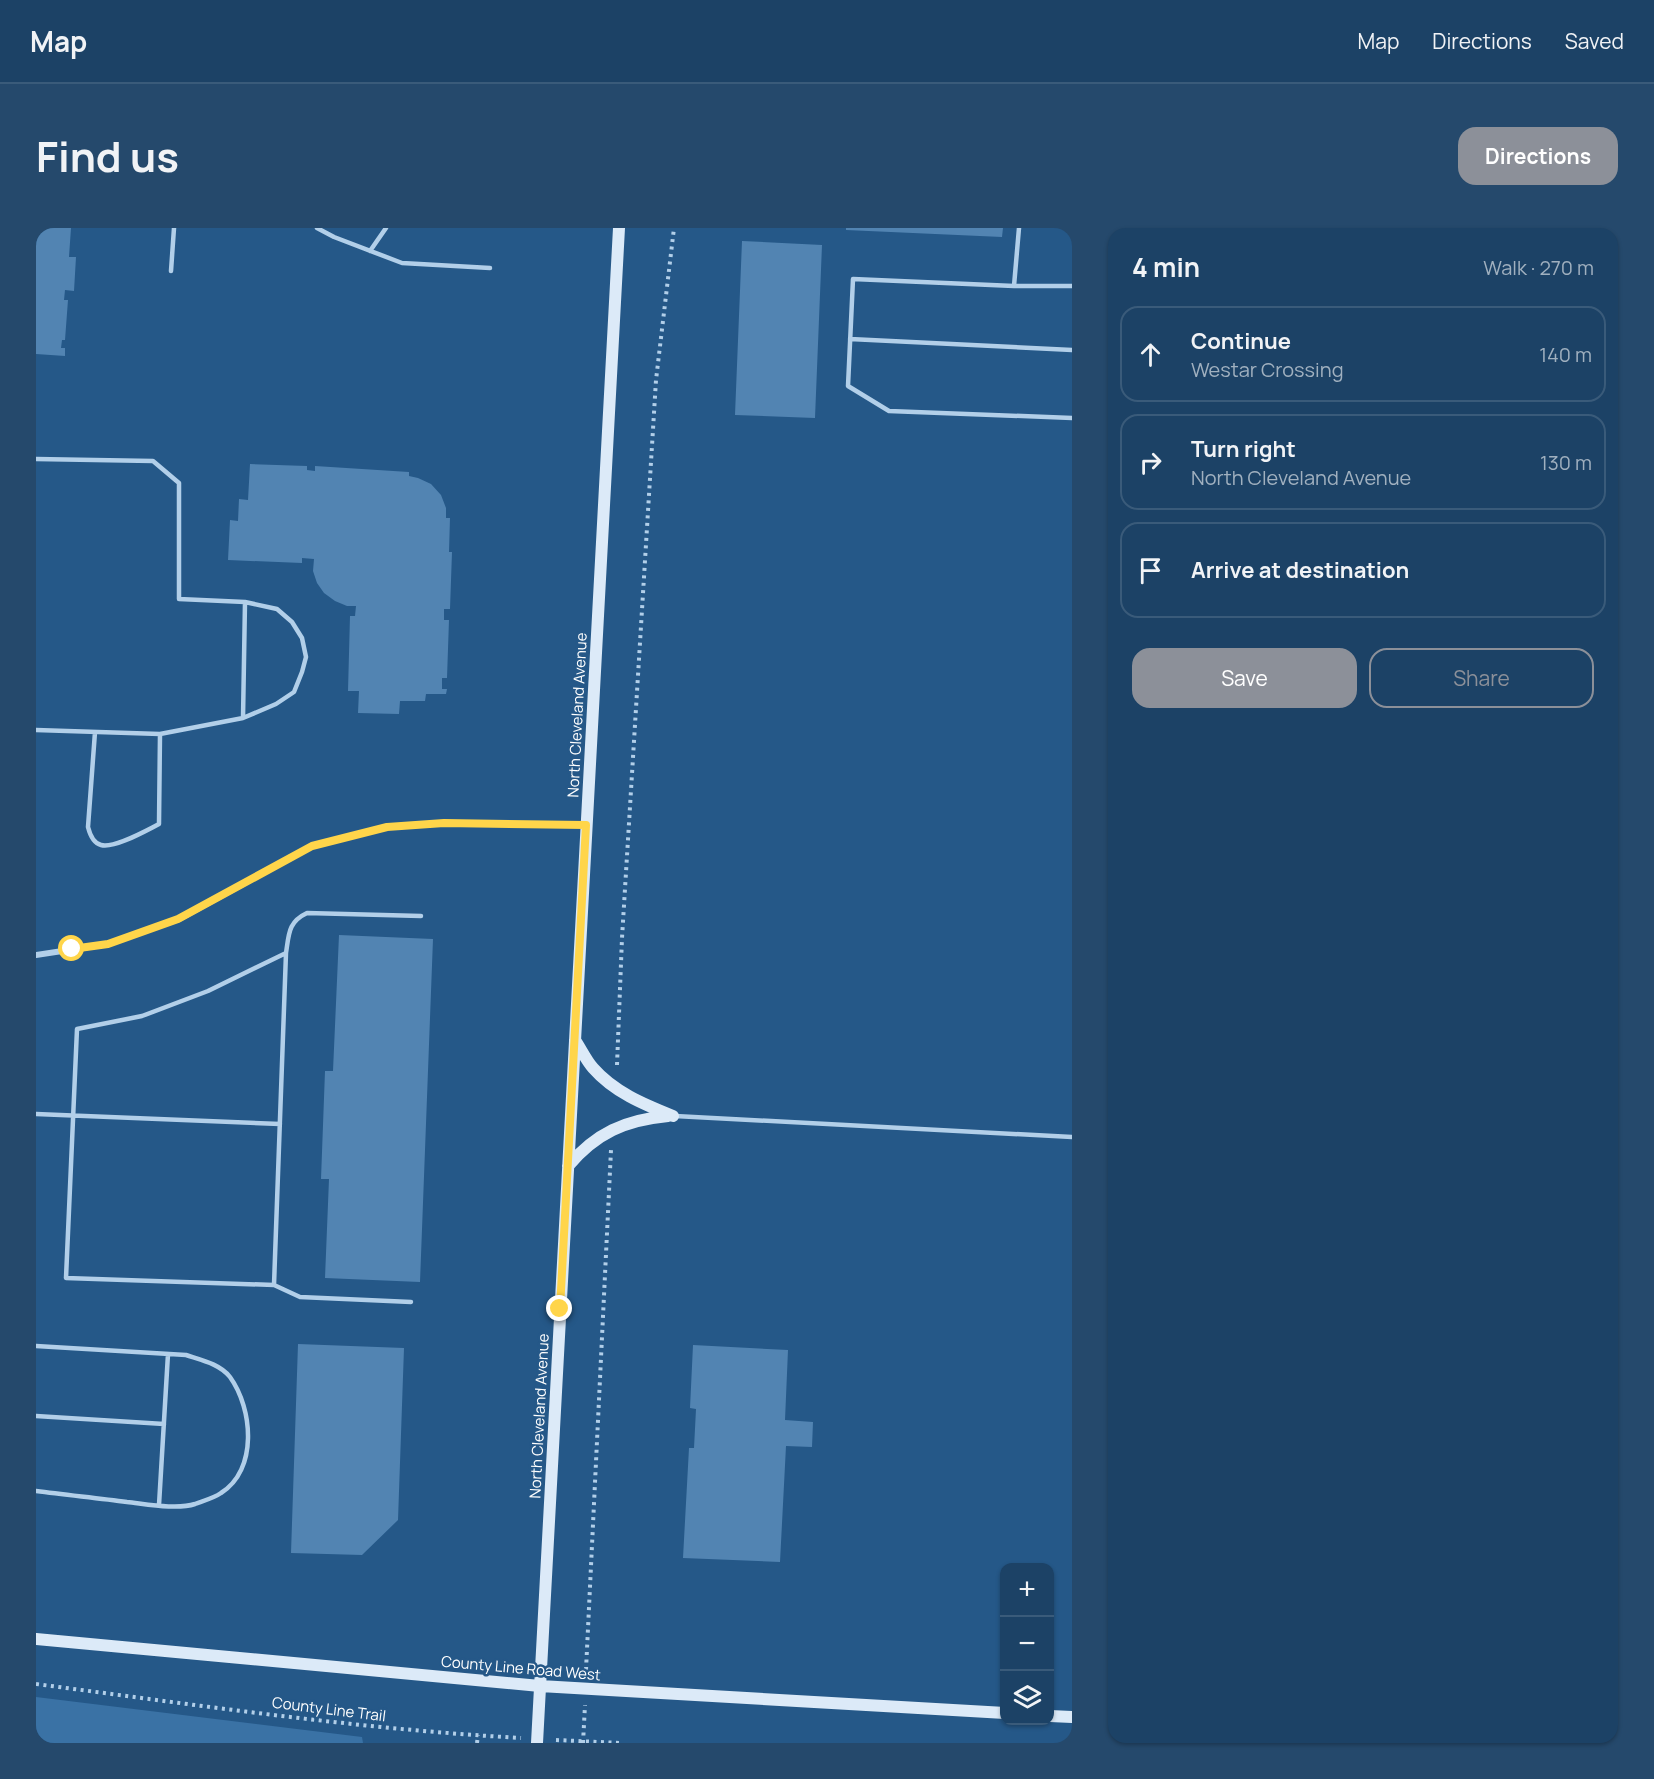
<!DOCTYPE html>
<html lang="en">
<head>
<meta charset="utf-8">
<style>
	body { margin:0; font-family:Manrope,sans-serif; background:#25496c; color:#f1f3f6 }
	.controls { position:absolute; right:18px; bottom:18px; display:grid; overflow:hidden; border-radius:12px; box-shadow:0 2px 4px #0004 }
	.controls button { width:54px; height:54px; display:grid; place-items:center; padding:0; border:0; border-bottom:2px solid #3a5b7a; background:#1c4266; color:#f1f3f6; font:30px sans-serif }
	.stop { position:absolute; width:18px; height:18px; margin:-14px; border:4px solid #ffd54a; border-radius:50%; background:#fff }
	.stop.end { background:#ffd54a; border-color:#fff; box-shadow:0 2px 6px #0008 }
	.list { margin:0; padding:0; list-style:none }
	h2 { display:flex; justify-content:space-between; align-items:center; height:78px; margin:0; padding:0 24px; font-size:26px }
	h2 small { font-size:20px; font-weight:400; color:#a0b0bf }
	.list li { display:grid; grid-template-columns:39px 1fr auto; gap:18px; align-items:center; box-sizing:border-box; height:96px; margin:0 12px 12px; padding:0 12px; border:2px solid #3a5b7a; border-radius:18px }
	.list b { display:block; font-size:22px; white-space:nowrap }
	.list p { margin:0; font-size:20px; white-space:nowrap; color:#a0b0bf }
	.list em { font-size:20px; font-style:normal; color:#a0b0bf }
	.actions { display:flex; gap:12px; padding:18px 24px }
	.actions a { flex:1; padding:14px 0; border:2px solid #8c9099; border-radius:18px; text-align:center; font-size:21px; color:#8c9099 }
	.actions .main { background:#8c9099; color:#fff }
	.icon { flex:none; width:33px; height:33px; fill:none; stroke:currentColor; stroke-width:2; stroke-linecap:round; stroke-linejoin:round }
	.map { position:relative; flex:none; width:1036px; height:1515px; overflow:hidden; border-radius:18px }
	header { display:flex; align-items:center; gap:36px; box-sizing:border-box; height:84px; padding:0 30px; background:#1c4266; border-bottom:2px solid #3a5b7a }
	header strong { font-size:28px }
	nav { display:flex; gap:33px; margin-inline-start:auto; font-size:21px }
	.intro { display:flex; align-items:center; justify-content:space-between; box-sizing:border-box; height:144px; padding:0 36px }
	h1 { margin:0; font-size:42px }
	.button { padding:15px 27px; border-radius:18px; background:#8c9099; color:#fff; font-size:21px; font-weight:700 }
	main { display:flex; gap:36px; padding:0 36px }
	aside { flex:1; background:#1c4266; border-radius:18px; box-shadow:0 2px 4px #0004 }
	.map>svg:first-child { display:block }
	.green { fill:#3a72a5 }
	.building { fill:#5284b2 }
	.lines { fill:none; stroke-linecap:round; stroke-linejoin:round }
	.path { stroke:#b2cfe9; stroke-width:4; stroke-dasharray:3 4.5; stroke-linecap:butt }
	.lane { stroke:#b2cfe9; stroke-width:4.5 }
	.street { stroke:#b2cfe9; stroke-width:6 }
	.secondary { stroke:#dceaf8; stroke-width:12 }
	.route { stroke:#ffd54a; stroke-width:8 }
	.labels { text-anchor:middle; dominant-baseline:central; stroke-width:5; stroke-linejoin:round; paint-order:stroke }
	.street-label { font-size:15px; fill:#fff; stroke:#255888 }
</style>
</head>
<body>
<header>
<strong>Map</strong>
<nav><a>Map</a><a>Directions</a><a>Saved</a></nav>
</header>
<div class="intro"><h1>Find us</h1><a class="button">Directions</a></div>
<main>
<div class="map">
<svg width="1036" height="1515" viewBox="0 0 1036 1515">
	<rect width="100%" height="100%" fill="#255888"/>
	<!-- green -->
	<path class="green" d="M0 1469 326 1509 327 1515H0Z"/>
	<!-- building -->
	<path class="building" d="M0 0H35L33 29H40L38 63 29 62 28 72H32L29 112H26L25 120H29V128L0 126Z
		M810 0H967L966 9 810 2Z
		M706 13 786 17 779 190 699 187Z
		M214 236 271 238V242L279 243V238L373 244V248L382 250 395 256 405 267 410 280V290H414L413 324H416L414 381H408V392H413L411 450H406V461H411L410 466H390L389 473H364L363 486 322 485 323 463H312L314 388H319L320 378H311L299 373 288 365 281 355 277 343 278 331 266 330V335L192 332 194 292 202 293 203 271 212 272Z
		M303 707 397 711 384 1054 289 1050 293 951H285L289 843H297Z
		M262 1116 368 1120 362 1292 326 1327 255 1325Z
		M657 1117 752 1122 749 1192 777 1194 776 1219 750 1218 744 1334 647 1330 653 1220H658L660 1181 654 1180Z"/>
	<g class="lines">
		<!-- path -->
		<path class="path" d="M581 837 586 710 620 152 638 0
			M550 1442 575 922
			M0 1456C161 1477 322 1501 485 1510
			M520 1512 584 1515
			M441 1515 442 1507
			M547 1515 549 1477"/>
		<!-- lane -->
		<path class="lane" d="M281 0 298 9 366 35 454 40
			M983 0 978 58 817 51 812 158 853 183 1036 190
			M334 23 350 0
			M135 43 138 0
			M978 58H1036
			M814 111 1036 122
			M0 231 117 233 143 255V371L209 374 207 490 124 506 0 502
			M207 490 240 476 258 464 266 444 270 429 266 410 256 394 241 381 209 374
			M59 504 52 599C54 607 57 615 65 617 78 621 111 602 123 596L124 506
			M250 725 238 1057 30 1050 41 801 106 788 172 763Z
			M250 725C253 706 252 694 271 685L385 688
			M0 886 244 896
			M639 888 1036 909
			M238 1057 264 1069 375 1074
			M0 1118 150 1127C165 1132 184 1136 194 1149 217 1181 222 1242 185 1265 178 1270 167 1273 159 1276 141 1282 110 1276 91 1274 61 1270 30 1267 0 1263
			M0 1188 128 1196
			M123 1277 132 1126"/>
		<!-- street -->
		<path class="street" d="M0 727 72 716 143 691 276 618 351 599 408 595 550 597"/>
		<!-- secondary -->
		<path class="secondary" d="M539 812C545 821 550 832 557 840 578 864 607 876 637 888
			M532 938C560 905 589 892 632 888
			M0 1411 504 1458 969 1485
			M1014 1488 1036 1489
			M501 1515 583 0"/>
	</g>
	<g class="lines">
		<!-- route -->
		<path class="route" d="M36 721 72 716 142 691 276 618 351 599 408 595 550 597 524 1081"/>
	</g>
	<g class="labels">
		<!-- street labels -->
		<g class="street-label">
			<text transform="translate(541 487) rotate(-87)">North Cleveland Avenue</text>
			<text transform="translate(503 1188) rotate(-87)">North Cleveland Avenue</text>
			<text transform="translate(485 1440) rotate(5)">County Line Road West</text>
			<text transform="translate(293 1481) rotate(7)">County Line Trail</text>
		</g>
	</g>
</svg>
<div class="controls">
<button>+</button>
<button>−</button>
<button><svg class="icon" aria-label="layers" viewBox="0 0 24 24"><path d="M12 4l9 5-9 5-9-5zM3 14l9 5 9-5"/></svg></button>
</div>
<div class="stop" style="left:36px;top:721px"></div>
<div class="stop end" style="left:524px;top:1081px"></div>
</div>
<aside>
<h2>4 min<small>Walk · 270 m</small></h2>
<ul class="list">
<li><svg class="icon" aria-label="ahead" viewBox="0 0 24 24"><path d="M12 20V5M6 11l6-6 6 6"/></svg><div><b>Continue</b><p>Westar Crossing</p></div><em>140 m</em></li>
<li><svg class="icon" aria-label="right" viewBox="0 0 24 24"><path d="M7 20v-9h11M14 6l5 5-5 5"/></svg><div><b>Turn right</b><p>North Cleveland Avenue</p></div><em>130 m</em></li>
<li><svg class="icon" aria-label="arrive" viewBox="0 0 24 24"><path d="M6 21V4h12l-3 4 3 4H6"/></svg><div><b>Arrive at destination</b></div></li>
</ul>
<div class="actions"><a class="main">Save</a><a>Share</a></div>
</aside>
</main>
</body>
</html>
